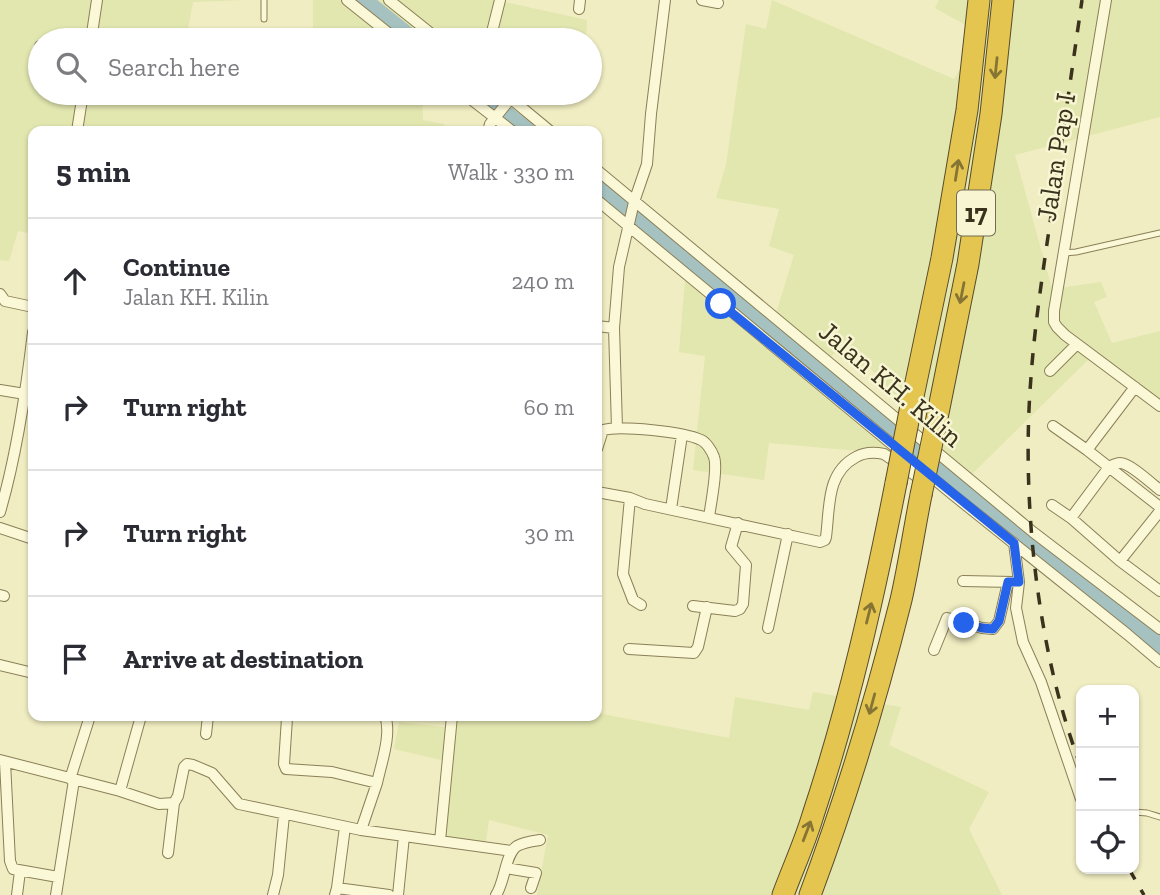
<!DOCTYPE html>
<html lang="en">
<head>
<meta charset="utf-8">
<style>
	body { margin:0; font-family:"Zilla Slab",serif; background:#f2f2f3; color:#2b2b33 }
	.controls { position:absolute; right:21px; bottom:21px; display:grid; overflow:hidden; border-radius:14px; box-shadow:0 2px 5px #0004 }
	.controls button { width:63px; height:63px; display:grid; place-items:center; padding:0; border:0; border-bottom:2px solid #e1e1e2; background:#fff; color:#2b2b33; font:35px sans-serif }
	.stop { position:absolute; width:21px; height:21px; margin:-16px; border:5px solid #2563eb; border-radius:50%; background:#fff }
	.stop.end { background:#2563eb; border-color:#fff; box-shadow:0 2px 7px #0008 }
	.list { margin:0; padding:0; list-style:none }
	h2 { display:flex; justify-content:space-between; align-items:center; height:91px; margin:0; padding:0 28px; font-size:30px }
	h2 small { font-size:23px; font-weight:400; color:#7c7c81 }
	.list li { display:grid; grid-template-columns:46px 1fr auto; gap:21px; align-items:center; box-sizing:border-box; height:126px; padding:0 28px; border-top:2px solid #e1e1e2 }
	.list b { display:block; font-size:26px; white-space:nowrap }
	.list p { margin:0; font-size:23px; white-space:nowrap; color:#7c7c81 }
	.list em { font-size:23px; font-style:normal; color:#7c7c81 }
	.icon { flex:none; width:38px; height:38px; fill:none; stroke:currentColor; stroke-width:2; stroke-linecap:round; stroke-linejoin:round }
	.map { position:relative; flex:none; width:1160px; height:895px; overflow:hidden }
	.search { position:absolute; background:#fff; box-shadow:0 2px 5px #0004; left:28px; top:28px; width:574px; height:77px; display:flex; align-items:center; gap:18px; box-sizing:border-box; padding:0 24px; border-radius:38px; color:#7c7c81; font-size:26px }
	.panel { position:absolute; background:#fff; box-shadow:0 2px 5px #0004; left:28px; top:126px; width:574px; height:595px; border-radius:14px }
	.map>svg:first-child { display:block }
	.farmland { fill:#e2e6af }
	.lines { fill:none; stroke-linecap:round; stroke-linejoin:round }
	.river { stroke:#a5c2c1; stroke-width:19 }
	.lane-casing { stroke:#8b7f58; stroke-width:7 }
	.street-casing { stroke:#8b7f58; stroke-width:12 }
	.highway-casing { stroke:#584b2d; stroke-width:23 }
	.lane { stroke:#faf8d6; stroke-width:5 }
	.street { stroke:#faf8d6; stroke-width:10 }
	.highway { stroke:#e3c54f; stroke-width:21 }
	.rail { stroke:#3a321d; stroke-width:3.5; stroke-dasharray:12 12; stroke-linecap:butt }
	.highway-bridge-casing { stroke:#584b2d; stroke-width:23; stroke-linecap:butt }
	.highway-bridge { stroke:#e3c54f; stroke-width:21 }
	.oneway { stroke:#867434 }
	.route { stroke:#2563eb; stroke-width:9 }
	.labels { text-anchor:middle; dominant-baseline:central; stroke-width:5; stroke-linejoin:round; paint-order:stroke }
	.shield { fill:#f7f5d2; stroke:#736c53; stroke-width:2 }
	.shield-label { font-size:26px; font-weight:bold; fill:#3a321d }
	.street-label { font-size:28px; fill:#3a321d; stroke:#f7f5d2 }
</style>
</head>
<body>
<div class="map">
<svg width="1160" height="895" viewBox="0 0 1160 895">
	<rect width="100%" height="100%" fill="#f0edc2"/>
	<!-- farmland -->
	<path class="farmland" d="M0 0H246L193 2 186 40H40V93H422L423 120 444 124V131H33V234L18 231 9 261 0 260Z
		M313 0H496L587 20 586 40H449L432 26 426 40H313Z
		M772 0 954 79 980 33 935 8 939 0H1160V117L1015 155 1052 289 1101 282 1107 297 1094 302 1112 343 1160 331V408L1091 357 969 477 870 368 860 372 834 353 812 383 894 446 859 451 769 443 764 480 693 470 705 356 679 352 687 257 772 326 794 255 769 246 779 209 716 198 726 165 746 24 766 29Z
		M813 692 901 707 889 745 989 792 969 829 1002 895H537L548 835 489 820 485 848 436 838 445 761 394 749 399 722 453 728 456 716H597V713L729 738 735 697 809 710Z"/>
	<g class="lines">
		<!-- river -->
		<path class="river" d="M362 0 412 40
			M478 93 526 131
			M597 188 1057 566 1160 647"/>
		<defs>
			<path id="lane" d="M264 19V0
				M1064 253 1076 252 1160 233
				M1134 812 1147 813 1160 817"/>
			<path id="street" d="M347 0 397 40
				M389 0 439 40
				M702 0 718 3
				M1106 0 1054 311V322L1057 327 1065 335 1160 406
				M579 9 580 0
				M91 40 97 0
				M492 40 491 36 500 0
				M40 46V47
				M143 93H148
				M463 93 512 131
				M504 93 550 131
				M77 131 83 93
				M488 131 490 124 511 98
				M597 170 1033 532 1160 629
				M597 200 952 494 1127 634 1160 662
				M0 294 5 301 33 307
				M597 326 614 328
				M1050 371 1077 344
				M1135 387 1087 450 1160 507
				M0 390 25 394
				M1053 426 1087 450
				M617 428 614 328 619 267 634 202 647 164 651 114 665 0
				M597 449 603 430C620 425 685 432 701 440 706 442 712 451 714 457 718 468 711 503 709 517
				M597 492 630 498 645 504 820 542 825 540 826 537C830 507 826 473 856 457 865 452 874 452 884 454L925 482
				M630 498 623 574 633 600 641 605
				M1052 505 1071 518 1120 561 1160 591
				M671 509 682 435
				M0 512C17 454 26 392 33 332
				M1071 518 1109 467C1113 465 1116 463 1120 463 1130 463 1152 484 1160 490
				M0 528 33 539
				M1014 543 1019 582 1016 608 1023 642 1041 682 1081 799
				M1120 561 1160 511
				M963 581 1013 582
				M0 595 4 596
				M693 606 735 611 740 609 743 604 746 565 731 547 738 523
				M768 628 788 534
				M629 649 694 653 698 647 707 607
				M934 650 947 618 982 628 993 629 999 621 1008 582
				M0 665 33 673
				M287 718 284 764 286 769 332 772 377 783 361 830
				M206 734 208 716
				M0 760 120 791 159 804 174 803 178 796 184 767 187 764 193 765 212 773 239 804 361 830 512 851
				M5 762 10 861 13 869 58 877
				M70 779 90 716
				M377 783C381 764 392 734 385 716
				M120 791 141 716
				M440 841 452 716
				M168 853 174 803
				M506 868 536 873 531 888
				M337 888 345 827
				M17 895 20 871
				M56 895 74 780
				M273 895 278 875 284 815
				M335 895 337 888 389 895
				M398 895 404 836
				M496 895C505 882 505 854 517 846 524 842 533 841 540 840"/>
			<path id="highway" d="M911 406 942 258 967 110 979 0
				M936 423 968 264 991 114 1003 0
				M783 895C793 868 805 842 813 815 849 707 874 595 896 483
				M810 895C846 799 876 700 901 600 909 565 914 530 921 495"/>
		</defs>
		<!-- lane casing -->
		<use href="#lane" class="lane-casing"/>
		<!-- street casing -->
		<use href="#street" class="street-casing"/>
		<!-- highway casing -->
		<use href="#highway" class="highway-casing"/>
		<!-- lane -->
		<use href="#lane" class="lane"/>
		<!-- street -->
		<use href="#street" class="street"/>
		<!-- highway -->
		<use href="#highway" class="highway"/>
		<!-- rail -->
		<path class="rail" d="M1081 767C1037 651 1021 501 1031 377 1035 321 1044 265 1052 209 1062 139 1072 70 1082 0
			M1129 869 1144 895"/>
		<defs>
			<path id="highway-bridge" d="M896 483 911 406
				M921 495 936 423"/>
		</defs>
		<!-- highway-bridge casing -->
		<use href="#highway-bridge" class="highway-bridge-casing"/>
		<!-- highway-bridge -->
		<use href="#highway-bridge" class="highway-bridge"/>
	</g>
	<!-- one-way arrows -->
	<defs><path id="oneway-shaft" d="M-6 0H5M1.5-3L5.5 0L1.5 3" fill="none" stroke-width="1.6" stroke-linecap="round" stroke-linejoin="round" transform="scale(1.75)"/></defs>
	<g class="oneway">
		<use href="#oneway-shaft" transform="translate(996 68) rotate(96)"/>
		<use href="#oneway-shaft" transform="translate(957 170) rotate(-81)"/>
		<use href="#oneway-shaft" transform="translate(962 293) rotate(101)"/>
		<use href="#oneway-shaft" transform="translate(869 613) rotate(-76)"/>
		<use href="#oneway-shaft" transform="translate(872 704) rotate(105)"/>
		<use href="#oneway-shaft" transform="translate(807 831) rotate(-69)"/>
	</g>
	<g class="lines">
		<!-- route -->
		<path class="route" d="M721 304 1014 543 1019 582H1008L999 621 993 629 982 628 964 623"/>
	</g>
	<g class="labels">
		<!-- shield labels -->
		<rect class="shield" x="957" y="190.5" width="38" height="45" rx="5"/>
		<g class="shield-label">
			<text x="976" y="213">17</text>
		</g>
		<!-- street labels -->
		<g class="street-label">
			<text transform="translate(1056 157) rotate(-81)">Jalan Pap I</text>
			<text transform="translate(891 384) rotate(40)">Jalan KH. Kilin</text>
		</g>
	</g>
</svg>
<div class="controls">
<button>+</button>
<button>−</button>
<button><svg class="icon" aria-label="locate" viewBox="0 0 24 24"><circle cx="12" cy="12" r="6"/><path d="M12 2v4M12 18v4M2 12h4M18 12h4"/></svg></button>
</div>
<div class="stop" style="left:721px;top:304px"></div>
<div class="stop end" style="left:964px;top:623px"></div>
<div class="search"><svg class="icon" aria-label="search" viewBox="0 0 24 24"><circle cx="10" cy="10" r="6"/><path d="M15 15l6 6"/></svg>Search here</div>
<section class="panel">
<h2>5 min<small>Walk · 330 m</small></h2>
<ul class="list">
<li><svg class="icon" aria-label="ahead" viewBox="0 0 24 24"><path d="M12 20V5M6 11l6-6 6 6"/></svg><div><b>Continue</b><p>Jalan KH. Kilin</p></div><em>240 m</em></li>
<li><svg class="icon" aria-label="right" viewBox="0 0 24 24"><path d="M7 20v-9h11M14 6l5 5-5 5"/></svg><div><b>Turn right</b></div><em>60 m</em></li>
<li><svg class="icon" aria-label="right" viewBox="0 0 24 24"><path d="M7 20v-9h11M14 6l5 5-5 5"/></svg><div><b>Turn right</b></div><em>30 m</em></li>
<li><svg class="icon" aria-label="arrive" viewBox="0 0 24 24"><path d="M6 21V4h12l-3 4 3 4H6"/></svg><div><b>Arrive at destination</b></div></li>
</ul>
</section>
</div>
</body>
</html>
